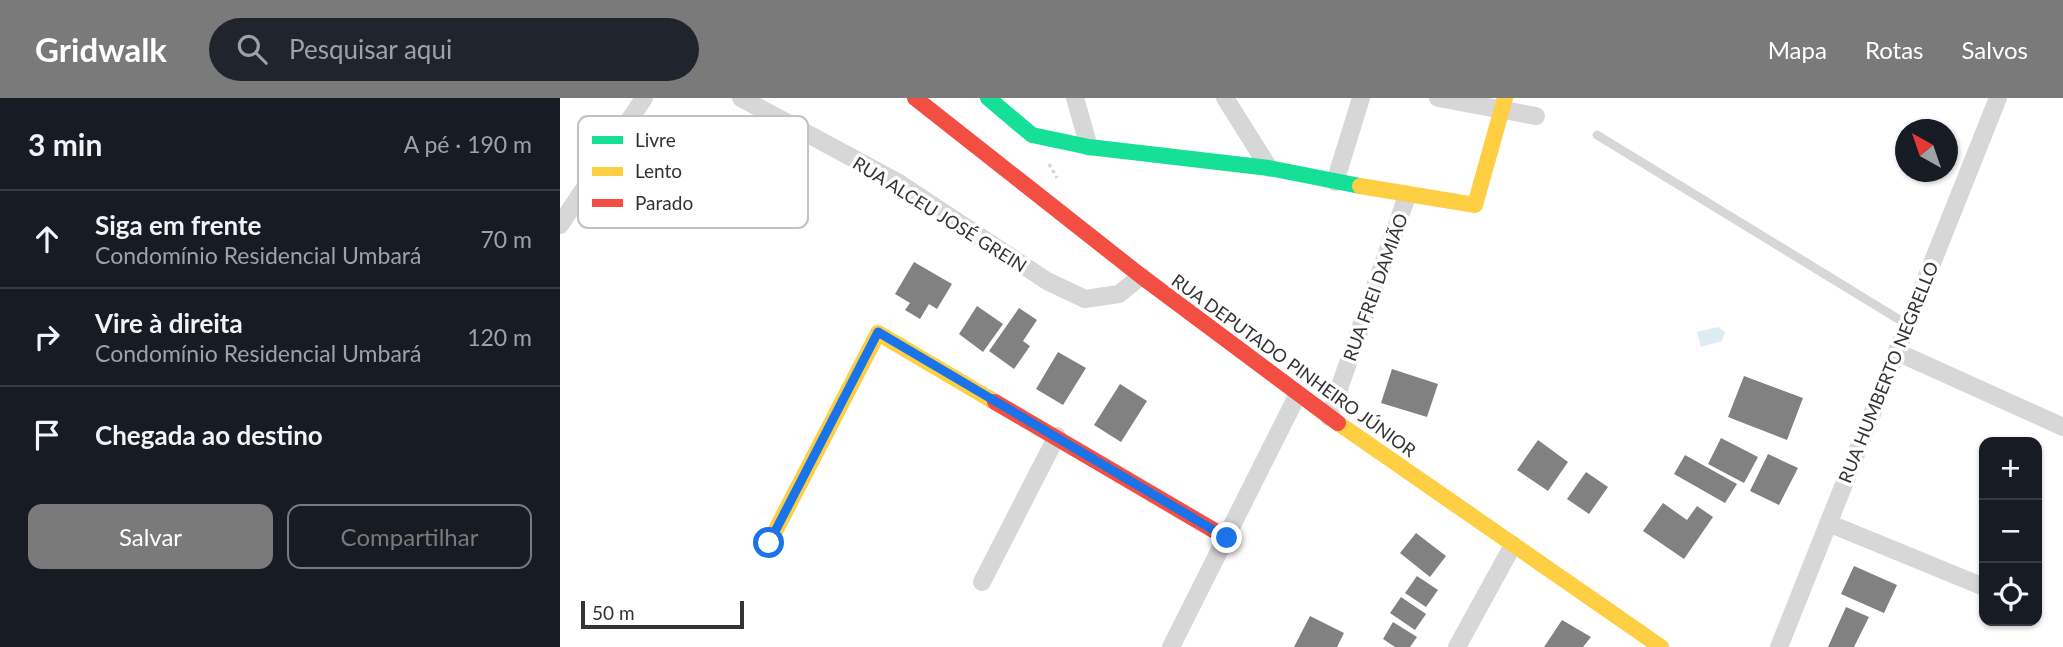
<!DOCTYPE html>
<html lang="pt">
<head>
<meta charset="utf-8">
<style>
	body { margin:0; font-family:Lato,sans-serif; background:#20242c; color:#f1f3f6 }
	.controls { position:absolute; right:21px; bottom:21px; display:grid; overflow:hidden; border-radius:14px; box-shadow:0 2px 5px #0004 }
	.controls button { width:63px; height:63px; display:grid; place-items:center; padding:0; border:0; border-bottom:2px solid #363941; background:#171b24; color:#f1f3f6; font:35px sans-serif }
	.compass { position:absolute; left:1335px; top:21px; width:63px; height:63px; border-radius:50%; background:#171b24; box-shadow:0 2px 5px #0004; rotate:320deg }
	.scale { position:absolute; left:21px; bottom:18px; width:163px; box-sizing:border-box; padding-left:7px; border:4px solid #333; border-top:0; font-size:19px; line-height:24px; white-space:nowrap; color:#333; -webkit-text-stroke:5px #fff; paint-order:stroke }
	.stop { position:absolute; width:21px; height:21px; margin:-16px; border:5px solid #1a73e8; border-radius:50%; background:#fff }
	.stop.end { background:#1a73e8; border-color:#fff; box-shadow:0 2px 7px #0008 }
	.list { margin:0; padding:0; list-style:none }
	h2 { display:flex; justify-content:space-between; align-items:center; height:91px; margin:0; padding:0 28px; font-size:30px }
	h2 small { font-size:23px; font-weight:400; color:#9ea1a6 }
	.list li { display:grid; grid-template-columns:46px 1fr auto; gap:21px; align-items:center; box-sizing:border-box; height:98px; padding:0 28px; border-top:2px solid #363941 }
	.list b { display:block; font-size:26px; white-space:nowrap }
	.list p { margin:0; font-size:23px; white-space:nowrap; color:#9ea1a6 }
	.list em { font-size:23px; font-style:normal; color:#9ea1a6 }
	.actions { display:flex; gap:14px; padding:21px 28px }
	.actions a { flex:1; padding:16px 0; border:2px solid #7a7a7a; border-radius:14px; text-align:center; font-size:24px; color:#7a7a7a }
	.actions .main { background:#7a7a7a; color:#fff }
	.icon { flex:none; width:38px; height:38px; fill:none; stroke:currentColor; stroke-width:2; stroke-linecap:round; stroke-linejoin:round }
	.map { position:relative; flex:none; width:1503px; height:549px; overflow:hidden }
	header { display:flex; align-items:center; gap:42px; box-sizing:border-box; height:98px; padding:0 35px; background:#7a7a7a; color:#fff }
	header strong { font-size:33px }
	nav { display:flex; gap:38px; margin-inline-start:auto; font-size:24px }
	.search { width:490px; height:63px; background:#20242c; display:flex; align-items:center; gap:18px; box-sizing:border-box; padding:0 24px; border-radius:38px; color:#9ea1a6; font-size:26px }
	main { display:flex }
	aside { flex:1; background:#171b24 }
	.map>svg:first-child { display:block }
	.water { fill:#ddebf3 }
	.building { fill:#818181 }
	.lines { fill:none; stroke-linecap:round; stroke-linejoin:round }
	.path { stroke:#d6d6d6; stroke-width:3.5; stroke-dasharray:3.5 3.5; stroke-linecap:butt }
	.lane { stroke:#d7d7d7; stroke-width:9 }
	.street { stroke:#d7d7d7; stroke-width:18 }
	.fast { stroke:#16e098; stroke-width:16 }
	.slow { stroke:#ffcf43; stroke-width:16 }
	.jam { stroke:#f24e42; stroke-width:16 }
	.route { stroke:#1a73e8; stroke-width:9 }
	.labels { text-anchor:middle; dominant-baseline:central; stroke-width:7; stroke-linejoin:round; paint-order:stroke }
	.street-label { font-size:18px; fill:#333; stroke:#fff }
	.key { fill:#fff; stroke:#c2c2c2; stroke-width:2 }
	.key-label { font-size:19px; fill:#333 }
</style>
</head>
<body>
<header>
<strong>Gridwalk</strong>
<div class="search"><svg class="icon" aria-label="search" viewBox="0 0 24 24"><circle cx="10" cy="10" r="6"/><path d="M15 15l6 6"/></svg>Pesquisar aqui</div>
<nav><a>Mapa</a><a>Rotas</a><a>Salvos</a></nav>
</header>
<main>
<aside>
<h2>3 min<small>A pé · 190 m</small></h2>
<ul class="list">
<li><svg class="icon" aria-label="ahead" viewBox="0 0 24 24"><path d="M12 20V5M6 11l6-6 6 6"/></svg><div><b>Siga em frente</b><p>Condomínio Residencial Umbará</p></div><em>70 m</em></li>
<li><svg class="icon" aria-label="right" viewBox="0 0 24 24"><path d="M7 20v-9h11M14 6l5 5-5 5"/></svg><div><b>Vire à direita</b><p>Condomínio Residencial Umbará</p></div><em>120 m</em></li>
<li><svg class="icon" aria-label="arrive" viewBox="0 0 24 24"><path d="M6 21V4h12l-3 4 3 4H6"/></svg><div><b>Chegada ao destino</b></div></li>
</ul>
<div class="actions"><a class="main">Salvar</a><a>Compartilhar</a></div>
</aside>
<div class="map">
<svg width="1503" height="549" viewBox="0 0 1503 549">
	<rect width="100%" height="100%" fill="#fff"/>
	<!-- water -->
	<path class="water" d="M1158 229 1165 234 1162 243 1141 249 1137 234Z"/>
	<!-- building -->
	<path class="building" d="M354 164 392 186 377 211 369 206 360 221 345 212 350 205 335 196Z
		M417 208 443 226 423 254 399 236Z
		M459 210 477 222 463 243 470 248 454 271 429 253Z
		M498 254 526 270 503 307 476 291Z
		M832 271 878 286 867 319 821 305Z
		M1184 278 1243 300 1227 342 1168 319Z
		M560 286 587 303 561 344 534 327Z
		M1161 340 1198 359 1184 385 1148 366Z
		M978 342 1008 364 988 393 957 372Z
		M1208 356 1238 370 1219 407 1190 393Z
		M1125 357 1177 386 1165 405 1114 376Z
		M1026 374 1048 389 1029 416 1007 401Z
		M1103 405 1127 422 1137 408 1153 419 1124 461 1083 433Z
		M856 435 886 458 870 479 840 455Z
		M1294 468 1337 487 1324 515 1281 496Z
		M857 478 878 492 866 509 845 495Z
		M841 499 866 516 855 532 830 515Z
		M1286 509 1309 519 1294 549H1268Z
		M750 518 784 535 777 549H734Z
		M1002 522 1031 539 1023 549H984Z
		M833 524 857 539 850 549H835L823 541Z"/>
	<g class="lines">
		<!-- path -->
		<path class="path" d="M489 66 497 80"/>
		<!-- lane -->
		<path class="lane" d="M1037 37 1348 227"/>
		<!-- street -->
		<path class="street" d="M181 0 339 85 487 183 525 201 559 196 581 178
			M515 0 529 49
			M665 0 709 70
			M878 0 976 18
			M775 84 801 0
			M0 127 84 0
			M1337 254 1503 329
			M769 319 847 98
			M1268 425 1424 489
			M422 484 497 338
			M611 549 738 296
			M897 549 953 447
			M1219 549 1438 0"/>
		<!-- fast -->
		<path class="fast" d="M428 0 472 37 529 49 709 70 800 88"/>
		<!-- slow -->
		<path class="slow" d="M800 88 915 107 945 0
			M778 325 1101 549
			M209 445 318 235 435 304"/>
		<!-- jam -->
		<path class="jam" d="M355 0 581 178 778 325
			M435 304 667 440"/>
	</g>
	<g class="lines">
		<!-- route -->
		<path class="route" d="M209 445 318 234 667 440"/>
	</g>
	<g class="labels">
		<!-- street labels -->
		<g class="street-label">
			<text transform="translate(380 116) rotate(32)">RUA ALCEU JOSÉ GREIN</text>
			<text transform="translate(815 189) rotate(-70)">RUA FREI DAMIÃO</text>
			<text transform="translate(734 267) rotate(36)">RUA DEPUTADO PINHEIRO JÚNIOR</text>
			<text transform="translate(1328 274) rotate(-68)">RUA HUMBERTO NEGRELLO</text>
		</g>
	</g>
	<!-- legend -->
	<rect x="18" y="18" width="230" height="112" rx="10" class="key"/>
	<rect x="32" y="38" width="31" height="8" fill="#16e098"/>
	<rect x="32" y="69" width="31" height="9" fill="#ffcf43"/>
	<rect x="32" y="101" width="31" height="8" fill="#f24e42"/>
	<g class="key-label">
		<text x="75" y="49">Livre</text>
		<text x="75" y="80">Lento</text>
		<text x="75" y="112">Parado</text>
	</g>
</svg>
<div class="controls">
<button>+</button>
<button>−</button>
<button><svg class="icon" aria-label="locate" viewBox="0 0 24 24"><circle cx="12" cy="12" r="6"/><path d="M12 2v4M12 18v4M2 12h4M18 12h4"/></svg></button>
</div>
<svg class="compass" viewBox="-18 -18 36 36"><path d="M0-13l5 13h-10z" fill="#e53935"/><path d="M0 13l5-13h-10z" fill="#9ea1a6"/></svg>
<div class="scale">50 m</div>
<div class="stop" style="left:209px;top:445px"></div>
<div class="stop end" style="left:667px;top:440px"></div>
</div>
</main>
</body>
</html>
